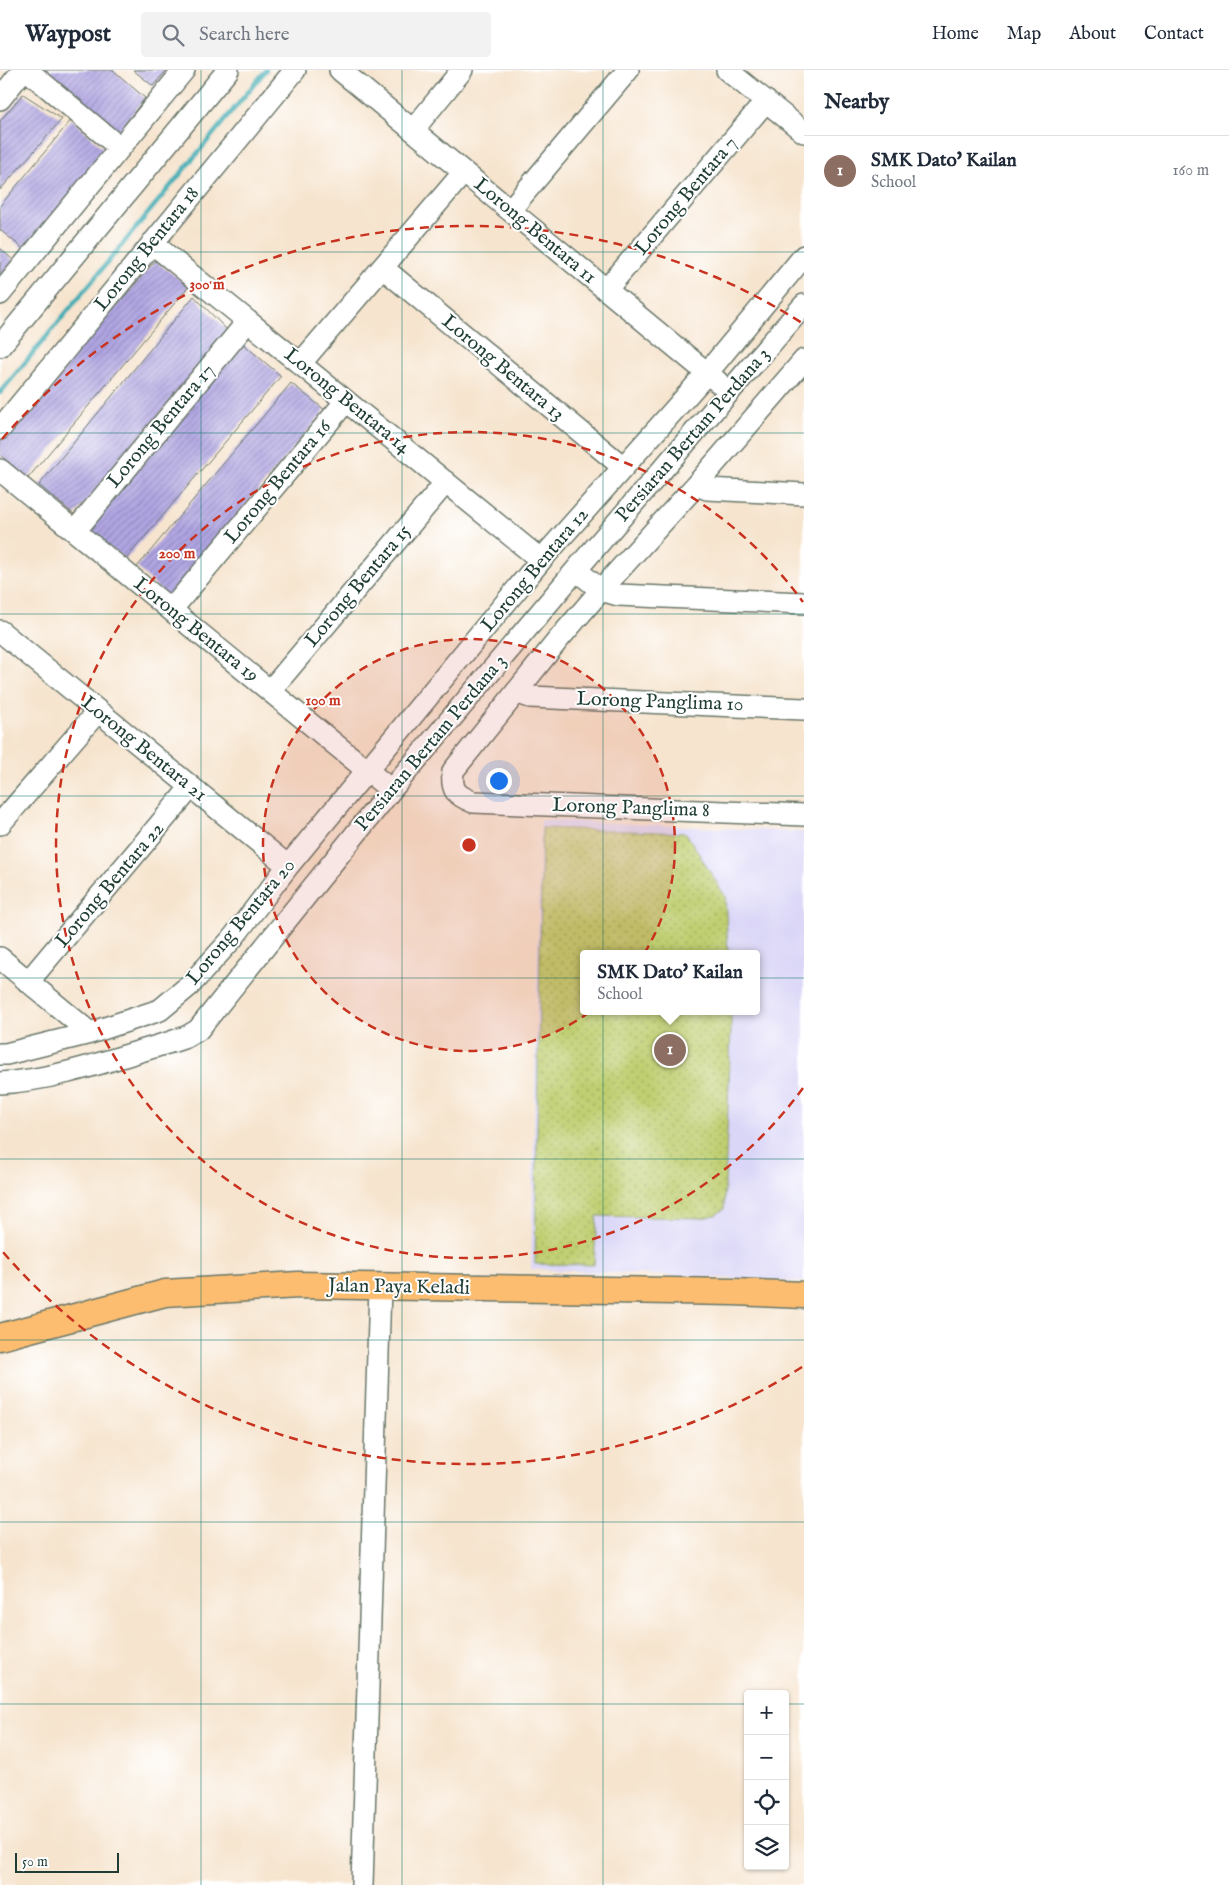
<!DOCTYPE html>
<html lang="en">
<head>
<meta charset="utf-8">
<style>
	body { margin:0; font-family:"IM FELL English",serif; background:#f2f2f3; color:#1f2937 }
	.controls { position:absolute; right:15px; bottom:15px; display:grid; overflow:hidden; border-radius:5px; box-shadow:0 1px 4px #0004 }
	.controls button { width:45px; height:45px; display:grid; place-items:center; padding:0; border:0; border-bottom:1px solid #e0e1e3; background:#fff; color:#1f2937; font:25px sans-serif }
	.scale { position:absolute; left:15px; bottom:12px; width:104px; box-sizing:border-box; padding-left:5px; border:2px solid #1f3d34; border-top:0; font-size:14px; line-height:18px; white-space:nowrap; color:#1f3d34; -webkit-text-stroke:4px #fff; paint-order:stroke }
	.you { position:absolute; left:498px; top:710px; width:18px; height:18px; margin:-12px; border:4px solid #fff; border-radius:50%; background:#1a73e8; box-shadow:0 0 0 8px #1a73e833 }
	.badge { display:grid; place-items:center; width:32px; height:32px; border-radius:50%; background:#0b8043; color:#fff; font-size:16px; font-weight:700 }
	.pin { position:absolute; translate:-50% -50%; border:2px solid #fff; box-shadow:0 1px 5px #0006 }
	.popup { position:absolute; left:580px; top:880px; width:180px; height:65px; box-sizing:border-box; display:grid; place-content:center; border-radius:5px; background:#fff; filter:drop-shadow(0 1px 4px #0005); font-size:16px; white-space:nowrap; color:#747a83 }
	.popup b { font-size:19px; color:#1f2937 }
	.popup::after { content:''; position:absolute; left:50%; top:100%; margin-left:-10px; border:10px solid transparent; border-top-color:#fff }
	.list { margin:0; padding:0; list-style:none }
	h2 { display:flex; justify-content:space-between; align-items:center; height:65px; margin:0; padding:0 20px; font-size:21px }
	h2 small { font-size:16px; font-weight:400; color:#747a83 }
	.list li { display:grid; grid-template-columns:32px 1fr auto; gap:15px; align-items:center; box-sizing:border-box; height:70px; padding:0 20px; border-top:1px solid #e0e1e3 }
	.list b { display:block; font-size:19px; white-space:nowrap }
	.list p { margin:0; font-size:16px; white-space:nowrap; color:#747a83 }
	.list em { font-size:16px; font-style:normal; color:#747a83 }
	.icon { flex:none; width:28px; height:28px; fill:none; stroke:currentColor; stroke-width:2; stroke-linecap:round; stroke-linejoin:round }
	.map { position:relative; flex:none; width:804px; height:1815px; overflow:hidden }
	header { display:flex; align-items:center; gap:30px; box-sizing:border-box; height:70px; padding:0 25px; background:#fff; border-bottom:1px solid #e0e1e3 }
	header strong { font-size:24px }
	nav { display:flex; gap:28px; margin-inline-start:auto; font-size:18px }
	.search { width:350px; height:45px; background:#f2f2f3; display:flex; align-items:center; gap:12px; box-sizing:border-box; padding:0 18px; border-radius:5px; color:#747a83; font-size:19px }
	main { display:flex }
	aside { flex:1; background:#fff }
	.map>svg:first-child { display:block }
	.built { fill:#dad6f7; fill-rule:evenodd }
	.grass { fill:url(#grass-dots); stroke:#708652 }
	.lines { fill:none; stroke-linecap:round; stroke-linejoin:round }
	.stream { stroke:#3aacb4; stroke-width:4.5 }
	.building { fill:url(#building-hatch) }
	.minor-casing { stroke:#6a776a; stroke-width:24 }
	.major-casing { stroke:#6a776a; stroke-width:29 }
	.minor { stroke:#fff; stroke-width:21 }
	.major { stroke:#fcbd6f; stroke-width:26 }
	.grid { fill:none; stroke:#0f766e; stroke-width:1; stroke-opacity:0.55 }
	.ring { fill:none; stroke:#c8321e; stroke-width:2.5; stroke-dasharray:9 6 }
	.labels { text-anchor:middle; dominant-baseline:central; stroke-width:4; stroke-linejoin:round; paint-order:stroke }
	.street-label { font-size:20px; fill:#1f3d34; stroke:#fff }
	.centre { fill:#c8321e; stroke:#fff; stroke-width:2.5 }
	.ring-label { font-size:15px; text-anchor:middle; font-weight:bold; fill:#c8321e; stroke:#fff; stroke-width:4; stroke-linejoin:round; paint-order:stroke }
</style>
</head>
<body>
<header>
<strong>Waypost</strong>
<div class="search"><svg class="icon" aria-label="search" viewBox="0 0 24 24"><circle cx="10" cy="10" r="6"/><path d="M15 15l6 6"/></svg>Search here</div>
<nav><a>Home</a><a>Map</a><a>About</a><a>Contact</a></nav>
</header>
<main>
<div class="map">
<svg width="804" height="1815" viewBox="0 0 804 1815">
	<defs>
		<pattern id="grass-dots" width="8" height="8" patternUnits="userSpaceOnUse" patternTransform="scale(1.25)"><rect width="8" height="8" fill="#c0cf71"/><path d="M2 2h.1M6 6h.1" fill="none" stroke="#9ba95e" stroke-width="1.8" stroke-linecap="round"/></pattern>
		<pattern id="building-hatch" width="6" height="6" patternUnits="userSpaceOnUse" patternTransform="scale(1.25)"><rect width="6" height="6" fill="#b1a6e3"/><path d="M-1 1l2-2M0 6l6-6M5 7l2-2" fill="none" stroke="#8f88b9"/></pattern>
	</defs>
	<rect width="100%" height="100%" fill="#fff"/>
	<filter id="ink" filterUnits="userSpaceOnUse"><feTurbulence type="fractalNoise" baseFrequency=".02" numOctaves="2"/><feDisplacementMap in="SourceGraphic" scale="10" xChannelSelector="R" yChannelSelector="G"/><feConvolveMatrix kernelMatrix="1 2 1 2 8 2 1 2 1" color-interpolation-filters="sRGB"/></filter>
	<filter id="wash" filterUnits="userSpaceOnUse"><feTurbulence type="fractalNoise" baseFrequency=".0096" numOctaves="4" result="noise"/><feDisplacementMap in="SourceGraphic" scale="20" xChannelSelector="R" yChannelSelector="G"/><feGaussianBlur stdDeviation="1.12" result="paint"/><feColorMatrix in="noise" values="0 0 0 0 0 0 0 0 0 0 0 0 0 0 0 0 0 1.4 0 .05"/><feComposite in="paint" operator="in"/></filter>
	<g filter="url(#wash)">
		<rect width="100%" height="100%" fill="#f6e4ce"/>
		<!-- built -->
		<path class="built" d="M541 750 804 762V1212L531 1199ZM584 884H756V941H584Z"/>
		<!-- grass -->
		<path class="grass" d="M542 758 686 763 725 826 728 884H584V941H731V959L724 1139 715 1145 702 1148 597 1146 594 1195 535 1194Z"/>
		<g class="lines">
			<!-- stream -->
			<path class="stream" d="M0 323 266 0"/>
		</g>
		<g id="blocks">
			<!-- building -->
			<path class="building" d="M44 0H113L145 28 118 63Z
				M133 0H167L153 16Z
				M23 24 62 49 0 120V51Z
				M72 49 108 83 26 181 0 160V136Z
				M0 178 15 192 0 210Z
				M155 191 189 216 28 408 0 385V370Z
				M194 226 229 262 75 445 39 415Z
				M241 272 281 306 126 489 85 461Z
				M291 313 325 340 168 528 137 497Z"/>
		</g>
	</g>
	<g filter="url(#ink)">
		<use href="#blocks" fill-opacity="0" stroke="#6a776a" stroke-width="1"/>
		<g class="lines">
			<defs>
				<path id="minor" d="M27 0 120 78
					M340 0 718 312
					M727 0 804 62
					M0 29 23 0
					M413 60 462 0
					M510 140 628 0
					M152 173 541 490
					M383 198 623 397
					M606 220 766 31
					M0 224 184 0
					M0 276 228 0
					M804 290 697 414 601 520 558 570 453 701C451 721 456 725 473 732L804 745
					M300 294 464 102
					M0 359 295 0
					M0 400 391 720
					M697 414 707 419 804 424
					M75 461 248 251
					M576 500 601 520 618 525 804 533
					M171 540 346 331
					M0 561 288 796
					M270 621 446 412
					M516 622 530 627 804 639
					M0 754 98 641
					M0 888 90 963
					M28 912 191 717
					M0 984H6L90 963 160 940 190 915 232 869 288 796 541 490 707 303 804 186
					M0 1013C58 1010 115 988 171 972L186 967 198 960 391 720 576 500 804 235
					M362 1815 380 1217"/>
				<path id="major" d="M0 1267 165 1223 298 1215 734 1222 804 1225"/>
			</defs>
			<!-- minor casing -->
			<use href="#minor" class="minor-casing"/>
			<!-- major casing -->
			<use href="#major" class="major-casing"/>
			<!-- minor -->
			<use href="#minor" class="minor"/>
			<!-- major -->
			<use href="#major" class="major"/>
		</g>
	</g>
	<!-- grid -->
	<path class="grid" d="M201 0V1815M402 0V1815M603 0V1815M0 182H804M0 363H804M0 544H804M0 726H804M0 908H804M0 1089H804M0 1270H804M0 1452H804M0 1634H748M785 1634H804"/>
	<!-- distance rings -->
	<circle cx="469" cy="775" r="206" fill="#c8321e" fill-opacity=".12"/>
	<g class="ring">
		<circle cx="469" cy="775" r="206"/>
		<path d="M803 1018A413 413 0 1 1 803 532"/>
		<path d="M802 1297A619 619 0 0 1 2 1181M2 369A619 619 0 0 1 802 253"/>
	</g>
	<g class="labels">
		<!-- street labels -->
		<g class="street-label">
			<text transform="translate(686 126) rotate(-50)">Lorong Bentara 7</text>
			<text transform="translate(535 161) rotate(40)">Lorong Bentara 11</text>
			<text transform="translate(147 179) rotate(-51)">Lorong Bentara 18</text>
			<text transform="translate(503 298) rotate(40)">Lorong Bentara 13</text>
			<text transform="translate(347 331) rotate(39)">Lorong Bentara 14</text>
			<text transform="translate(161 356) rotate(-50)">Lorong Bentara 17</text>
			<text transform="translate(693 365) rotate(-49)">Persiaran Bertam Perdana 3</text>
			<text transform="translate(278 412) rotate(-50)">Lorong Bentara 16</text>
			<text transform="translate(535 500) rotate(-50)">Lorong Bentara 12</text>
			<text transform="translate(358 516) rotate(-50)">Lorong Bentara 15</text>
			<text transform="translate(196 560) rotate(39)">Lorong Bentara 19</text>
			<text transform="translate(660 632) rotate(2)">Lorong Panglima 10</text>
			<text transform="translate(431 673) rotate(-50)">Persiaran Bertam Perdana 3</text>
			<text transform="translate(144 679) rotate(39)">Lorong Bentara 21</text>
			<text transform="translate(631 738) rotate(2)">Lorong Panglima 8</text>
			<text transform="translate(110 815) rotate(-50)">Lorong Bentara 22</text>
			<text transform="translate(241 852) rotate(-50)">Lorong Bentara 20</text>
			<text transform="translate(399 1217) rotate(1)">Jalan Paya Keladi</text>
		</g>
	</g>
	<circle cx="469" cy="775" r="8" class="centre"/>
	<g class="ring-label">
		<text x="207" y="219">300 m</text>
		<text x="177" y="488">200 m</text>
		<text x="323" y="635">100 m</text>
	</g>
</svg>
<div class="controls">
<button>+</button>
<button>−</button>
<button><svg class="icon" aria-label="locate" viewBox="0 0 24 24"><circle cx="12" cy="12" r="6"/><path d="M12 2v4M12 18v4M2 12h4M18 12h4"/></svg></button>
<button><svg class="icon" aria-label="layers" viewBox="0 0 24 24"><path d="M12 4l9 5-9 5-9-5zM3 14l9 5 9-5"/></svg></button>
</div>
<div class="scale">50 m</div>
<div class="you"></div>
<div class="pin badge" style="left:670px;top:980px;background:#8d6e63">1</div>
<div class="popup"><b>SMK Dato' Kailan</b>School</div>
</div>
<aside>
<h2>Nearby<small></small></h2>
<ul class="list">
<li><span class="badge" style="background:#8d6e63">1</span><div><b>SMK Dato' Kailan</b><p>School</p></div><em>160 m</em></li>
</ul>
</aside>
</main>
</body>
</html>
